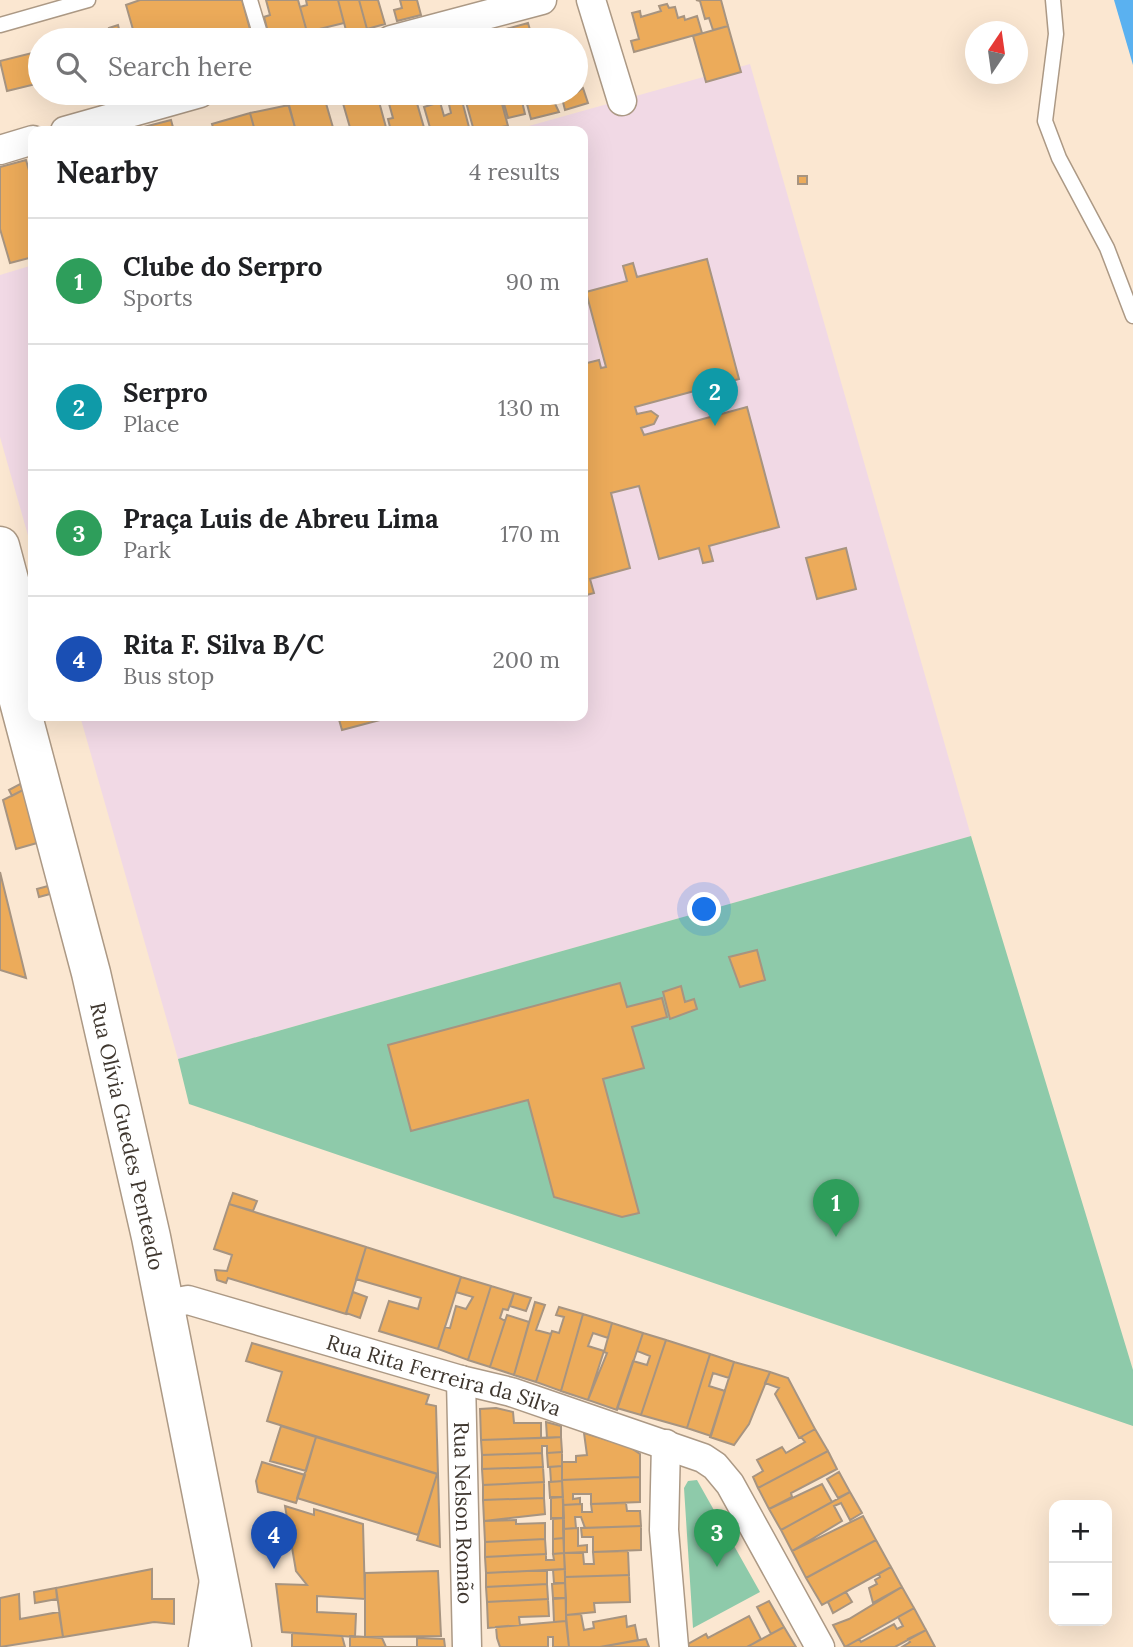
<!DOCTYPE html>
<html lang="en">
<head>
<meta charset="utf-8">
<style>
	body { margin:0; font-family:Lora,serif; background:#f6f6f6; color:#202124 }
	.controls { position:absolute; right:21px; bottom:21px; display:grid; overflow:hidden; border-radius:14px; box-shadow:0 7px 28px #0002 }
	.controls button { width:63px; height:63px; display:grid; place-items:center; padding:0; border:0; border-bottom:2px solid #e0e0e0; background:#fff; color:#202124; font:35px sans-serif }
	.compass { position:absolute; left:965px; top:21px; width:63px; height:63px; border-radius:50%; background:#fff; box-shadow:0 7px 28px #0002; rotate:13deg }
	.you { position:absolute; left:705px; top:910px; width:24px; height:24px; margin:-18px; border:5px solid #fff; border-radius:50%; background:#1a73e8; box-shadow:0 0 0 10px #1a73e833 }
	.badge { display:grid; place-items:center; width:46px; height:46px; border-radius:50%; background:#895800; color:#fff; font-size:23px; font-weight:700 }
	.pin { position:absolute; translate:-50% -58px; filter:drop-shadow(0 2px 4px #0008) }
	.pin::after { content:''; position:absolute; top:37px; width:24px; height:21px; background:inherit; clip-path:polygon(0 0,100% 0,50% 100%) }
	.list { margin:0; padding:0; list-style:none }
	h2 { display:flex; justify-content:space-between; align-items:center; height:91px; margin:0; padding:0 28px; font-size:30px }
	h2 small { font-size:23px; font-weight:400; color:#757577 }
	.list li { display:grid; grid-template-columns:46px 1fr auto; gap:21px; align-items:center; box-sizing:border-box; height:126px; padding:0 28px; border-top:2px solid #e0e0e0 }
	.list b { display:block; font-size:26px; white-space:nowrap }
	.list p { margin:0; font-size:23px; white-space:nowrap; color:#757577 }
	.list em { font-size:23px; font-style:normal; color:#757577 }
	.icon { flex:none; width:38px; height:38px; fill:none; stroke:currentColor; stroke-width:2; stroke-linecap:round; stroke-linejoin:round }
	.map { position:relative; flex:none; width:1133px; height:1647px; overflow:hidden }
	.search { position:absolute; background:#fff; box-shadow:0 7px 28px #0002; left:28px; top:28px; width:560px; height:77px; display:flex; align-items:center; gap:18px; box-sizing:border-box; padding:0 24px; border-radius:38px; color:#757577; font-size:26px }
	.panel { position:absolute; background:#fff; box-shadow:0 7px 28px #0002; left:28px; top:126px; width:560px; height:595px; border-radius:14px }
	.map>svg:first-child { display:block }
	.commercial { fill:#f1d9e5 }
	.green { fill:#8ecaaa }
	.water { fill:#5ab1f0 }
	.building { fill:#ecab5a; stroke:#a79480; stroke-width:2 }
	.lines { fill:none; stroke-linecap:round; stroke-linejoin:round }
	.lane-casing { stroke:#ac9985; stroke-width:17 }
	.street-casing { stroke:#ac9985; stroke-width:31 }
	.secondary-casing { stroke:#ac9985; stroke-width:41 }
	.lane { stroke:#fff; stroke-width:14 }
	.street { stroke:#fff; stroke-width:28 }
	.secondary { stroke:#fff; stroke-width:38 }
	.labels { text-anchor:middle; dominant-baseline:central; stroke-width:5; stroke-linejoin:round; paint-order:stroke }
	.street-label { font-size:21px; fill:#3f372f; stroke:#fbe7d1 }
</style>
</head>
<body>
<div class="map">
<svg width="1133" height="1647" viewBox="0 0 1133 1647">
	<rect width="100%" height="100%" fill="#fbe7d1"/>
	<!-- commercial -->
	<path class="commercial" d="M750 64 971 836 178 1059 80 716H583V131H511Z
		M33 265V553L0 437V275Z"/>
	<!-- green -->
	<path class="green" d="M971 836 1133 1370V1426L189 1104 178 1059Z
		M697 1480 760 1592 693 1628 684 1488 688 1481Z"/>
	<!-- water -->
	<path class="water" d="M1114 0H1133V65Z"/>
	<!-- building -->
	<path class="building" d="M242 0 253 40H136L126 5 140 0Z
		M266 0H298L307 32 286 40H270L264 17 270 15Z
		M306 0H338L344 23 307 32 300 7 307 5Z
		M338 0H359L367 29 347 34Z
		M359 0H378L385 24 367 29Z
		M400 0H417L421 15 397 21 394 10 402 8Z
		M696 0H721L728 26 713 30 709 18 705 19 700 1Z
		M667 4 669 8 675 7 678 18 684 16 685 20 697 16 702 33 634 52 631 41 639 39 632 13 640 11 641 17 661 11 659 6Z
		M528 23 533 40H509L506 29Z
		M118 25 120 33 111 35 109 28Z
		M728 26 741 72 706 82 693 36Z
		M40 51V83L7 91 0 61Z
		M583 88 588 103 565 110 561 94 576 93Z
		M285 93H306L308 98 323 93 334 131H296Z
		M340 93H380L382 97 378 98 387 131H351Z
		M386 93H414L425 131H391L388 119 393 118Z
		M460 93 470 131H431L424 107 440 102 444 116 451 113 447 96Z
		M473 93H499L508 126 474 131 464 95Z
		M501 93H520L525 114 508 118Z
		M524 93H550L559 112 531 119Z
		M289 105 296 131H255L250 113Z
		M250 113 255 131H214L212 124Z
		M171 120 174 131H141L140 128Z
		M26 160 30 174 33 173V257L10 263 0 229V167Z
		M798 176H807V184H798Z
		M707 259 739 379 635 407 637 414 651 411 658 416 654 424 641 428 644 435 747 407 779 527 709 546 713 561 703 563 699 548 659 559 639 486 611 493 630 568 590 579 594 593 583 596V364L599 360 601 368 606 367 586 292 627 281 623 266 633 263 637 277Z
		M846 548 856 589 817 599 806 558Z
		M338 716H395L342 730Z
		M20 784 23 790 12 796 9 790Z
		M23 790 37 843 16 849 3 800Z
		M0 872 26 978 0 970Z
		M48 886 50 894 39 897 37 889Z
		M757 950 765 980 740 987 729 957Z
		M620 983 627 1007 662 998 667 1017 632 1027 644 1068 603 1079 639 1213 622 1217 554 1197 528 1100 411 1131 388 1045Z
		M681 986 685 1002 694 999 697 1009 670 1019 663 992Z
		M233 1193 257 1201 253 1211 229 1204Z
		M229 1204 366 1247 346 1314 228 1278 226 1283 217 1280 215 1270 227 1271 232 1255 214 1249Z
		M366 1247 461 1277 438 1349 379 1331 389 1301 418 1309 421 1298 356 1279Z
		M461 1277 491 1286 468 1360 438 1349 445 1327 450 1328 456 1306 466 1309 473 1297 456 1292Z
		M491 1286 514 1293 508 1310 503 1309 500 1318 505 1321 490 1367 468 1360Z
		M353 1292 367 1297 360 1318 346 1313Z
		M514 1293 531 1298 526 1311 510 1306Z
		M535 1302 545 1305 536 1330 551 1334 536 1382 514 1375Z
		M559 1307 583 1314 561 1391 536 1382 552 1331 559 1333 564 1317 556 1315Z
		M583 1314 612 1323 608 1338 593 1333 588 1346 604 1351 588 1400 561 1391Z
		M507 1315 529 1322 514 1375 490 1367Z
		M612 1323 643 1333 617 1410 588 1400 607 1353 604 1352Z
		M643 1333 666 1340 641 1415 617 1408 633 1361 647 1365 650 1356 637 1351Z
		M666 1340 710 1354 687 1428 641 1415Z
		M252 1343 429 1395 426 1404 436 1406 438 1474 267 1421 282 1372 246 1361Z
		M710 1354 734 1362 729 1378 713 1373 709 1386 725 1391 711 1436 687 1428Z
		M734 1362 770 1372 749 1424 734 1445 710 1437Z
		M770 1372 788 1378 815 1429 799 1438 775 1394 779 1388 765 1383Z
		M496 1408 513 1412 514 1423H541V1438L481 1440 480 1409Z
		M546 1422 561 1426V1437L547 1438Z
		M281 1426 316 1437 306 1471 270 1461Z
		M815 1429 828 1451 758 1488 753 1477 763 1471 757 1460 782 1447 786 1453 805 1442 801 1437Z
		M584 1433 628 1446 640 1454V1477L562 1480V1462H576V1456L587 1455Z
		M316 1437 437 1474 418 1535 297 1498Z
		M561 1437 562 1452 547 1453V1446H542V1453L482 1455 481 1440Z
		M828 1451 837 1469 791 1493 792 1497 769 1509 758 1488Z
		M562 1452V1466L548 1467 547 1453Z
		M542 1453 543 1467 482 1469V1455Z
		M262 1462 305 1475 296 1503 258 1492 256 1481Z
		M562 1466V1481L551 1482 550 1467Z
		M543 1467 544 1482 483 1485 482 1469Z
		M839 1472 850 1492 838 1498 827 1479Z
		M437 1474H438L440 1547 417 1540Z
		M640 1477V1502L591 1504V1494H573V1499L580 1498V1504L563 1505 562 1480Z
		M562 1481 563 1497 550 1498 549 1482Z
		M544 1482V1498L483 1500V1485Z
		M822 1484 832 1502 781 1530 769 1509Z
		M850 1492 862 1513 850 1520 841 1503 834 1506 842 1521 792 1551 781 1530Z
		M551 1497H563L564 1518 551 1519Z
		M544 1498 545 1514 484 1521 483 1500Z
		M626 1503 627 1511H640L641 1526 585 1528 581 1517H575L576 1528 563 1529V1505L582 1504V1512H592L591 1504Z
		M285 1506 314 1515V1509L363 1524 365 1599 317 1596V1612L356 1614 355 1637 282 1632 276 1584 307 1585 296 1571Z
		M863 1516 876 1540 806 1578 792 1551Z
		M553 1518H564V1538L553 1539Z
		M516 1520V1524L545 1523V1539L485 1542 484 1521Z
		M641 1526V1550L593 1552V1537H582L581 1528Z
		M578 1528V1546L587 1545V1552L564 1553 563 1529Z
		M564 1538V1553L553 1554V1539Z
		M545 1539 546 1554 485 1557V1542Z
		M876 1540 891 1567 822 1605 806 1578Z
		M628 1551 629 1575 565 1577 564 1553H583L584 1564H594L593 1552Z
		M564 1553 565 1569 486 1573 485 1557 546 1554V1560H554L553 1554Z
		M891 1567 902 1587 873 1603 869 1588 877 1584 875 1580 880 1577 879 1574Z
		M152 1569V1599H174V1624L154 1622 63 1637 56 1588Z
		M565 1569V1583H554L553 1570Z
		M547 1570V1584L486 1587V1573Z
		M438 1571 441 1636 365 1637V1573Z
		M629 1575 630 1602 594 1603 595 1612 566 1615 565 1577Z
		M565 1583 566 1598H553L552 1584Z
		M547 1584 548 1599 487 1602 486 1587Z
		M902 1587 914 1608 845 1647 833 1625 849 1619Z
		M56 1588 57 1599 35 1603 34 1592Z
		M846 1592 852 1602 833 1613 828 1602Z
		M19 1594 20 1619 59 1612 63 1637 0 1647V1598Z
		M566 1598V1621L554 1622 553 1599Z
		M548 1599 549 1616 519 1617 520 1625 488 1628 487 1602Z
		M769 1601 784 1627 771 1634 757 1607Z
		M914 1608 926 1630 895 1647H845L859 1639 861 1642 894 1624 897 1629 903 1626 898 1617Z
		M581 1614 584 1630 594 1628 593 1622 626 1616 627 1627 635 1625 638 1640 600 1647H569L566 1615Z
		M749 1616 761 1639 747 1647H689L688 1644 706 1634 708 1638Z
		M566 1621 569 1647H553V1637H548V1647H500L497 1638 496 1627Z
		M784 1627 796 1647H747Z
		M926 1630 935 1647H902L910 1642 908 1639Z
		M292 1633 342 1636 345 1647H292Z
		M350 1636 382 1638 386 1647H417V1638L444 1639 445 1647H350Z
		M646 1639 649 1647H600Z"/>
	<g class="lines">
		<defs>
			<path id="lane" d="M250 0 262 40
				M1053 0 1056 34 1045 121 1059 158 1107 248 1133 316
				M0 25 88 0"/>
			<g id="street">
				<path d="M591 0 622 101"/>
				<path d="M391 40 542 0"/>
				<path d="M65 131 200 93"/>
				<path d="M0 150 33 140"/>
				<path id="s1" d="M166 1304 188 1300 461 1380 511 1392 703 1458 715 1466 730 1484 820 1647"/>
				<path id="s2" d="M461 1380 467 1647"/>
				<path d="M666 1444 664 1530 674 1647"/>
				<path d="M203 1647 214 1580"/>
			</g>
			<g id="secondary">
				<path d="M0 546 30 659"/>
				<path id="s3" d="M0 630 91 973 151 1237 232 1647"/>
			</g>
		</defs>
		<!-- lane casing -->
		<use href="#lane" class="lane-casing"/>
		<!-- street casing -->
		<use href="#street" class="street-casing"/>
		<!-- secondary casing -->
		<use href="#secondary" class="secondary-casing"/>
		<!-- lane -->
		<use href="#lane" class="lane"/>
		<!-- street -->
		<use href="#street" class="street"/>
		<!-- secondary -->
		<use href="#secondary" class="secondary"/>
	</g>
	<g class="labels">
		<!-- street labels -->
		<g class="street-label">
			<text stroke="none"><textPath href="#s3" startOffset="522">Rua Olívia Guedes Penteado</textPath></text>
			<text stroke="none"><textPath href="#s1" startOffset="289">Rua Rita Ferreira da Silva</textPath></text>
			<text stroke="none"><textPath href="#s2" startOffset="133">Rua Nelson Romão</textPath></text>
		</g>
	</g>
</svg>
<div class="controls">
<button>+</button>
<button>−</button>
</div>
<svg class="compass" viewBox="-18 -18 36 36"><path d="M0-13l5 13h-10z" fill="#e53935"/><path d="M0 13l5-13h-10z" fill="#757577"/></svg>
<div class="you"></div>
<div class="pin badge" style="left:836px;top:1237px;background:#2e9e5b">1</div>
<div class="pin badge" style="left:715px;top:426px;background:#0f9aa8">2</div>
<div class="pin badge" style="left:717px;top:1567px;background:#2e9e5b">3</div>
<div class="pin badge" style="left:274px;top:1569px;background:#1a4fb4">4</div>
<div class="search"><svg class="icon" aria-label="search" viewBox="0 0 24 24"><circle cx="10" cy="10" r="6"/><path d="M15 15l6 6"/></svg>Search here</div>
<section class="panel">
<h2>Nearby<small>4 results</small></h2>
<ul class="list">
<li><span class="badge" style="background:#2e9e5b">1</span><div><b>Clube do Serpro</b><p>Sports</p></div><em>90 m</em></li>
<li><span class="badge" style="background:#0f9aa8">2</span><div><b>Serpro</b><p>Place</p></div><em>130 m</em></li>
<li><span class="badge" style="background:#2e9e5b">3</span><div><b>Praça Luis de Abreu Lima</b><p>Park</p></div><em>170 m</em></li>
<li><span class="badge" style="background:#1a4fb4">4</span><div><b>Rita F. Silva B/C</b><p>Bus stop</p></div><em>200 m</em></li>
</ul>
</section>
</div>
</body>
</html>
